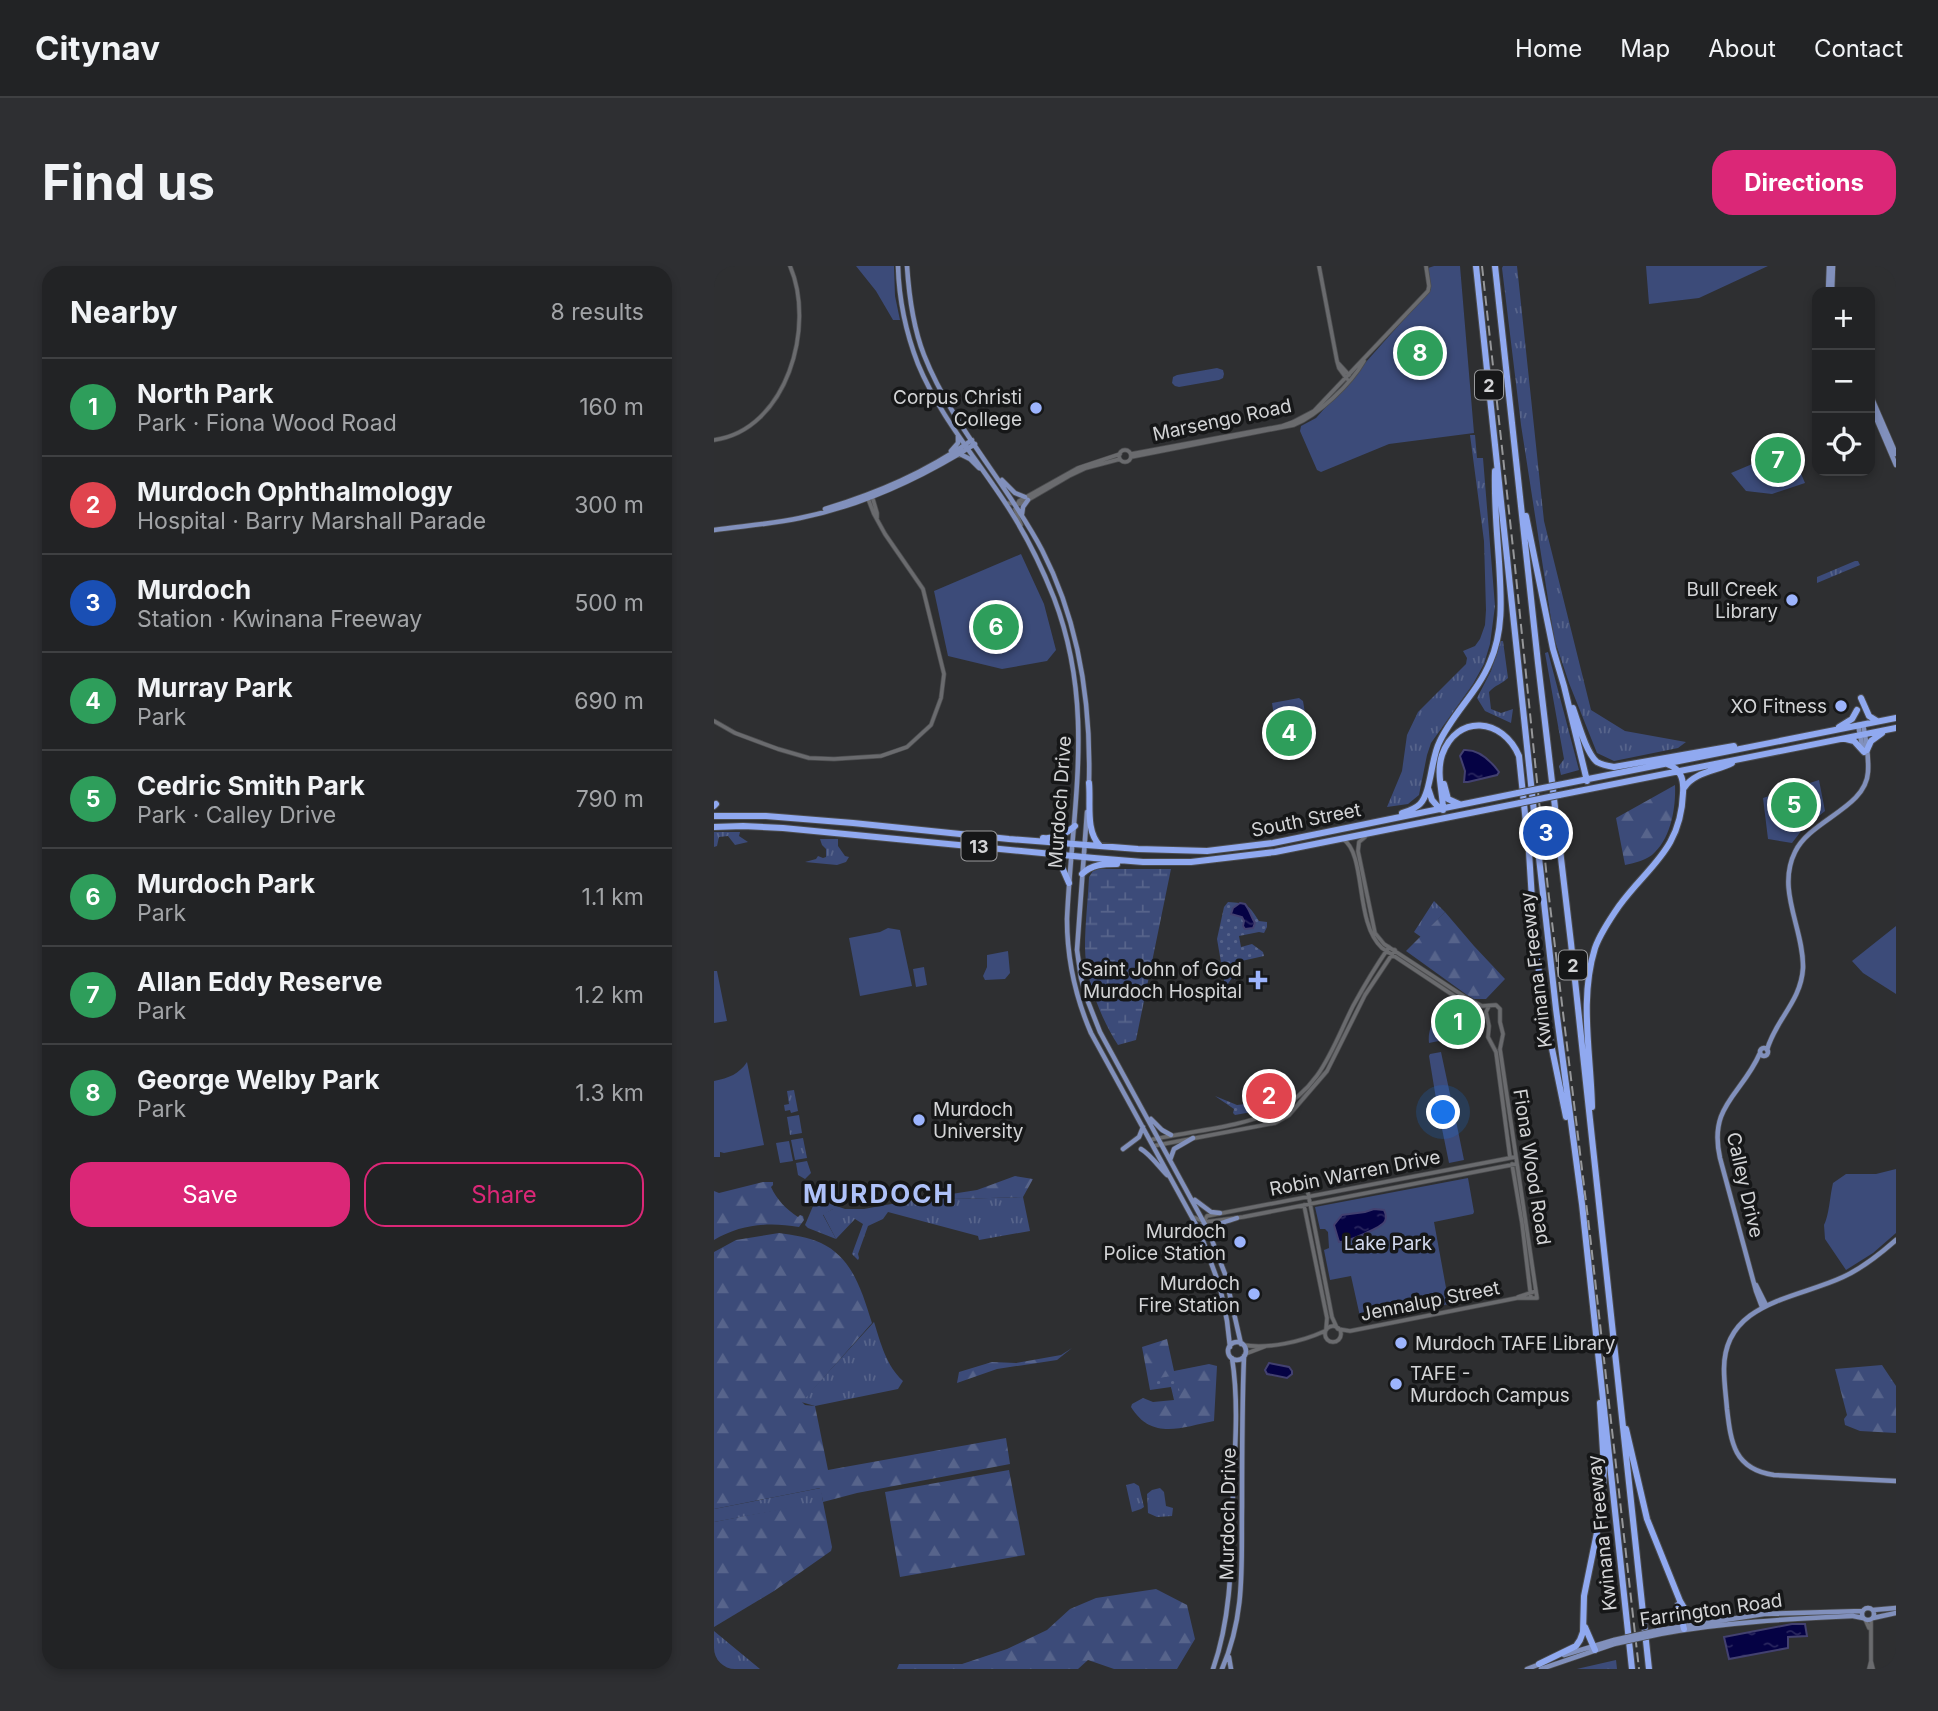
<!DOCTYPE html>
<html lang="en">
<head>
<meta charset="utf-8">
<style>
	body { margin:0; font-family:Inter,sans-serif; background:#2e2f32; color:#f1f3f6 }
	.controls { position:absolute; right:21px; top:21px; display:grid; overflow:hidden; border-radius:14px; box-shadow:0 4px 10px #0003 }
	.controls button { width:63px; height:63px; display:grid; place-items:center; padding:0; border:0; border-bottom:2px solid #3f4042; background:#222325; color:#f1f3f6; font:35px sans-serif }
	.you { position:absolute; left:730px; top:847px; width:24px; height:24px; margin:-18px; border:5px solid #fff; border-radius:50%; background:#1a73e8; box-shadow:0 0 0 10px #1a73e833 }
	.badge { display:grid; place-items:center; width:46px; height:46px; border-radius:50%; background:#db2777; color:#fff; font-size:23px; font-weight:700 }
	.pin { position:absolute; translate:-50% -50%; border:4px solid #fff; box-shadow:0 2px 7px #0006 }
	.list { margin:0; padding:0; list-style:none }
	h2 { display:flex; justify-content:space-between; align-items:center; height:91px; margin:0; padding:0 28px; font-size:30px }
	h2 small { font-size:23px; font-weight:400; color:#a2a4a7 }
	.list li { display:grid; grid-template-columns:46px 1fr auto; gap:21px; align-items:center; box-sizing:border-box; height:98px; padding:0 28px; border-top:2px solid #3f4042 }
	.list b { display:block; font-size:26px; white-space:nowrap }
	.list p { margin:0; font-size:23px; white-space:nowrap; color:#a2a4a7 }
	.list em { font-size:23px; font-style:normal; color:#a2a4a7 }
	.actions { display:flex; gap:14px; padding:21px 28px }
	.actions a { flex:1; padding:16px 0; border:2px solid #db2777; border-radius:21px; text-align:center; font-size:24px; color:#db2777 }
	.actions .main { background:#db2777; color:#fff }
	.icon { flex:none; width:38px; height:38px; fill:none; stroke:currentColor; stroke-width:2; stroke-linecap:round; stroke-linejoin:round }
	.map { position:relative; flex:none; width:1182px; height:1403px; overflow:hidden; border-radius:21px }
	header { display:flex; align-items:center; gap:42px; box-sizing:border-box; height:98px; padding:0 35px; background:#222325; border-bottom:2px solid #3f4042 }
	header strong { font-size:33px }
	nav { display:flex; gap:38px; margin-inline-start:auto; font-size:24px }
	.intro { display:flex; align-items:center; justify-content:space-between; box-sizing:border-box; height:168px; padding:0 42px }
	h1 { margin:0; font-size:49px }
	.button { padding:18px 32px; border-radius:21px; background:#db2777; color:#fff; font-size:24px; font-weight:700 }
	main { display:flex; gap:42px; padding:0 42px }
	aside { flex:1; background:#222325; border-radius:21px; box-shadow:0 4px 10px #0003 }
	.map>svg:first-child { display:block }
	.grass { fill:url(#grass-tufts) }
	.forest { fill:url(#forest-firs) }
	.wetland { fill:url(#wetland-marsh) }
	.park { fill:#3c4b79 }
	.garden { fill:url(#garden-dots) }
	.water { fill:url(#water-ripples); stroke:#434170; stroke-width:2 }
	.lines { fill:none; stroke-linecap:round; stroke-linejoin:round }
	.minor-casing { stroke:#4b4c4e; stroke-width:5 }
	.major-casing { stroke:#4b4c4e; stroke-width:6 }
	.highway-casing { stroke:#4b4c4e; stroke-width:8 }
	.minor { stroke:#6a6b6e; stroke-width:3.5 }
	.major { stroke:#8190bc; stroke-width:4.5 }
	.highway { stroke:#90a9f0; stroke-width:6 }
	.rail { stroke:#969799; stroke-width:2; stroke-dasharray:10 5; stroke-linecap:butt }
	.major-bridge-casing { stroke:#4b4c4e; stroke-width:6; stroke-linecap:butt }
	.highway-bridge-casing { stroke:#4b4c4e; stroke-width:8; stroke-linecap:butt }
	.major-bridge { stroke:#8190bc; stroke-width:4.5 }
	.highway-bridge { stroke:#90a9f0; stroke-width:6 }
	.poi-dot { fill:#9cb4fd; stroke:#161718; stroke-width:2.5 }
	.labels { text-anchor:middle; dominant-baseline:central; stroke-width:7; stroke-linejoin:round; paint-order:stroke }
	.shield { fill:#161718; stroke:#9a9b9d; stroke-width:2 }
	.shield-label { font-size:18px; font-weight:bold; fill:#d3d4d6 }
	.poi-label { font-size:19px; fill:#d3d4d6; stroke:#161718; text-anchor:end }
	.street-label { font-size:19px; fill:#d3d4d6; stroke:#161718 }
	.park-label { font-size:19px; fill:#d3daef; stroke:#161718 }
	.district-label { font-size:26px; font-weight:bold; letter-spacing:2px; fill:#aec1f8; stroke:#161718 }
</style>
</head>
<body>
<header>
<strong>Citynav</strong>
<nav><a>Home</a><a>Map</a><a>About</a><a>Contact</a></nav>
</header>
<div class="intro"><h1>Find us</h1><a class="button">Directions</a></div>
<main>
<aside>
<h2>Nearby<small>8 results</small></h2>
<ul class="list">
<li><span class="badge" style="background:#2e9e5b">1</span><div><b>North Park</b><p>Park · Fiona Wood Road</p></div><em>160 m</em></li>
<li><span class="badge" style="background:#e0444e">2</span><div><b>Murdoch Ophthalmology</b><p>Hospital · Barry Marshall Parade</p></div><em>300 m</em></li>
<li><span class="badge" style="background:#1a4fb4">3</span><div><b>Murdoch</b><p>Station · Kwinana Freeway</p></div><em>500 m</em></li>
<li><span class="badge" style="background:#2e9e5b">4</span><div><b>Murray Park</b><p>Park</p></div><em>690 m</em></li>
<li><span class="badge" style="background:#2e9e5b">5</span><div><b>Cedric Smith Park</b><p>Park · Calley Drive</p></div><em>790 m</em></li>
<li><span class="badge" style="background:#2e9e5b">6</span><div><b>Murdoch Park</b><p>Park</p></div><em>1.1 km</em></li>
<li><span class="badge" style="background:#2e9e5b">7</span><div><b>Allan Eddy Reserve</b><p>Park</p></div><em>1.2 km</em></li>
<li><span class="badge" style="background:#2e9e5b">8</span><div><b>George Welby Park</b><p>Park</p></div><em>1.3 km</em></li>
</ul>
<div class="actions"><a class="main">Save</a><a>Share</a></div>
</aside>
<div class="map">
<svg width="1182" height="1403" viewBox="0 0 1182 1403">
	<defs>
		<pattern id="grass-tufts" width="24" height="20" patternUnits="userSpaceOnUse" patternTransform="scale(1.75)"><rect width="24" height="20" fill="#3c4b79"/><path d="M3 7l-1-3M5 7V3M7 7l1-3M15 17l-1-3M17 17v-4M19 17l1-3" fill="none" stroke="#57648b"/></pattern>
		<pattern id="forest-firs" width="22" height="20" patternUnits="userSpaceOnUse" patternTransform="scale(1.75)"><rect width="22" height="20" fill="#3c4b79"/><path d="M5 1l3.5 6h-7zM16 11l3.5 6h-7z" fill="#57648b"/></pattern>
		<pattern id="wetland-marsh" width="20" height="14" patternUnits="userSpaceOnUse" patternTransform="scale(1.75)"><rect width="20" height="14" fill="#3c4b79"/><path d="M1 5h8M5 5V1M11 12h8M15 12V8" fill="none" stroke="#57648b"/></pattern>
		<pattern id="garden-dots" width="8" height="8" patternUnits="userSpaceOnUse" patternTransform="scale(1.75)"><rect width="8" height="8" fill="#3c4b79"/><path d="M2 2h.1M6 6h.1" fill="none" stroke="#57648b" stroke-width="1.8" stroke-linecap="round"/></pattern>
		<pattern id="water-ripples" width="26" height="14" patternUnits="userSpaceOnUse" patternTransform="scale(1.75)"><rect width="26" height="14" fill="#050244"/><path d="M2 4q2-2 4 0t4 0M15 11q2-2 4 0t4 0" fill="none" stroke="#29265e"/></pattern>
	</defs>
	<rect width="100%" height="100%" fill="#2e2f31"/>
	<!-- grass -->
	<path class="grass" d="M789 0H803L830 255 877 444 911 465 972 476 964 482 900 495 883 487 855 417 840 372 807 159 788 2Z
		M756 169H761L763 192H769L781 340 776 378 770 398 759 418 717 477 713 489 705 529 694 538 673 541 688 505 693 469 704 446 752 398 753 392 749 385 761 380 766 373 771 359 772 344 770 275Z
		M1141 295H1144L1146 299 1103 317V311Z
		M786 375H789L794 412C788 418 781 419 775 426L777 443 787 447 799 443 797 457 771 445 763 432 777 405Z
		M834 386 865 504 847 509 845 500 850 493 831 387Z
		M0 566H26L25 570 34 576 21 579 14 570 5 571 3 580 0 581Z
		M106 573H124V580L131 590 135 591 132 596 123 599 91 596 102 593 104 590 109 592 112 591V583L108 579Z
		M720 635 731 646 707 671 700 666Z
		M80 824 84 845 77 847 76 844 71 845 70 839 75 838 73 825Z
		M85 849 88 867 76 869 73 851Z
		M89 872 93 892 81 894 77 874Z
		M75 875 79 895 66 897 62 877Z
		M93 895 97 907 91 913 84 909 82 897Z
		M309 931 316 965 265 974 264 970 174 946 169 953 154 960 144 988 145 992 144 994 138 988 149 958 141 953 122 973 109 948 119 943H150L199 934Z
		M160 1056C167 1078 172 1099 189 1115L184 1123 101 1140 87 1136Z
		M420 1217 425 1220 430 1241 427 1243 418 1246 412 1219Z
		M107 1222 109 1236 0 1256V1243Z
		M446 1222 450 1226 452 1240 459 1242 458 1250 443 1251 434 1247 433 1228 438 1224Z
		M0 1365 46 1403H0Z"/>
	<!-- forest -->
	<path class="forest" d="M961 519C962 542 957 573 938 589 930 595 920 597 911 599L902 552Z
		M731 646 760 680 791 713 772 733H760L753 729 692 685Z
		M301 910 319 913 309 931 199 934 263 924Z
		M49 916H59V919L57 921C63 934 72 943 84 951L86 949 89 950 90 954 85 961C55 956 27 958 0 974V925L5 927Z
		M102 933 131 943H119L109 949 122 973 94 962 91 959Z
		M65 967C78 969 95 971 107 977 139 992 148 1026 158 1057L88 1136 91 1139 101 1140 114 1204 292 1172 296 1198 143 1227 109 1236 118 1281 117 1285 60 1325 0 1361V1256L109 1235 106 1222 0 1243V986L22 974Z
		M453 1073 460 1105 495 1098 503 1100 500 1155C468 1161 438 1175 417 1141L418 1138 429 1132 439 1136 460 1134 457 1121 436 1124 428 1081Z
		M358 1082 343 1094 283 1103 243 1117 245 1106 278 1096 302 1097 347 1089Z
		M1168 1099 1182 1120V1167L1146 1165 1131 1159 1130 1153 1133 1149 1121 1103Z
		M295 1204 311 1289 186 1311 171 1226Z
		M442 1323 473 1339 481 1373 463 1403H400L374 1394 364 1403H183L185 1398H248L293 1383 333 1364 356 1343 382 1332Z
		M902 1394 903 1403H863L867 1402Z"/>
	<!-- wetland -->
	<path class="wetland" d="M384 603H457L422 774 404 779C387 753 371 713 371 681 371 658 374 634 375 611L379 605Z"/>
	<!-- park -->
	<path class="park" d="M142 0H180L181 30 186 54H179L162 25Z
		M720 0H746L760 167 675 178 607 206 603 204 586 165 587 160 602 152 717 23 714 2Z
		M932 0H1054L985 32 935 38Z
		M503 102 509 104 510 108 509 112 505 114 465 121 461 120 458 117 459 111 463 109Z
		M1076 182 1091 217 1058 228 1032 225 1017 207Z
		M307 288 330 338 342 384 333 395 288 403 234 390 220 325Z
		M585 432 589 435 592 453 581 482 565 484 558 437Z
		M1105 514 1111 545 1088 564 1078 577 1054 573 1049 532Z
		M1182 660V728L1149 707 1138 695Z
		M174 662 186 664 198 720 146 730 135 672 166 666Z
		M294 685 296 707 291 713 271 714 269 710 273 701V689Z
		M210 701 213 719 202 721 199 703Z
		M0 705H3L13 755 0 757Z
		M737 732 771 754 769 766 715 777C713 760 724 747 732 734Z
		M727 786 739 842 724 845 715 790 716 788Z
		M33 796 50 879 10 887 6 886V891H0V815C15 812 25 808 33 796Z
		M741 850 750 894 735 897 726 853Z
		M1182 903V967L1159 987 1132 1004 1111 973 1110 959C1115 950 1116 929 1119 917L1132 908H1162Z
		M754 912 760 946 759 948 720 956 735 1038 647 1055 637 1010 616 1014 610 984 615 982 614 966 611 963H606L601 941Z"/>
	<!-- garden -->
	<path class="garden" d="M514 636C533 637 535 639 545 655L553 656V661L550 667 545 666 525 670 527 681 538 678 549 686 550 690 523 696 520 703 525 709 521 714 518 712 510 723 512 726 509 730 506 728 511 720 503 673 510 641Z
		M501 830 523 839 541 837 543 845 521 849 519 847 520 843Z
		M463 1109 466 1129 460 1130 457 1120 441 1122 439 1113Z"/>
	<!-- water -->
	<path class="water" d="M750 484C765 483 777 495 785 506L783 509 754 516H750L751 505 746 490Z
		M526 637 531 638C536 644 537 651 541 657L539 662 531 663 529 660 530 655 528 651 517 648 519 642Z
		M660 943 670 944C672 948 673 951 671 955 668 962 632 976 625 976L620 959 628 949 651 946Z
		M555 1097 575 1101 578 1105V1108L573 1112 553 1108 551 1104Z
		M1078 1358H1091L1093 1370 1074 1371V1382L1015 1393 1010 1371Z"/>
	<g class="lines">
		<defs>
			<path id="minor" d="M605 0 623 95 625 102 633 113
				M624 97 635 109
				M0 174C73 164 102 60 76 0
				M405 190a6 6 0 1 1 12 0a6 6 0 1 1-12 0Z
				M417 188 568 160 579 156 600 145 714 25 715 20 712 0
				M417 191 580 159C604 149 637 118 650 95
				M158 230 163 247V252
				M291 237 307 238 355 210 372 202 406 193
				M307 259 301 243 305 235 364 202 406 188
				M0 455 21 467 64 483 95 492 120 493 167 490 193 481 217 459 227 432 230 408 209 323 171 268 160 248 153 230
				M629 573C653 589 640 656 668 682L772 751
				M775 740 772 746 775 760 774 771 782 786 796 891
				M436 874C475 865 525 862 561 845 607 823 618 782 639 740 650 720 662 700 675 681
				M439 880 561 857 575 849 613 805 651 729 681 684
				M798 898 808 957 817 1032
				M594 927 618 1051 623 1062
				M590 939 613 1052 612 1064
				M479 951 491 956 529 951 802 898
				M490 972 488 959 493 950 801 891
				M804 1031 822 1025
				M611 1068a8 8 0 1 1 16 0a8 8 0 1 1-16 0Z
				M624 1063 636 1065 803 1032H823L786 783 789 768 786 756V743L782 739 768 740 754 733 670 678 661 667 644 585 645 576 651 571
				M529 1079C555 1083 587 1076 611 1065
				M531 1088 552 1080
				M1151 1353 1155 1362
				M1157 1353V1395L1159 1403
				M1155 1403 1157 1395"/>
			<path id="major" d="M184 0C185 34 192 67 204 98 225 149 262 192 292 238 311 267 327 299 340 332 382 442 358 540 353 653 353 693 361 730 377 767L485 964 506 1021 513 1055 516 1081
				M193 0C195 30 199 61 210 89 238 160 293 217 328 284 365 356 377 437 375 517
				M1114 26 1115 0
				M1118 26 1119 0
				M1156 128 1182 188
				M1156 138 1182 199
				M237 185 244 177V169
				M246 188 256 193 265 202
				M288 214 301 227 311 231
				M111 243C166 226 210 207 258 174
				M308 248 309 241 314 234
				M0 264C29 260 58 258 86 252 150 239 207 212 261 178
				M1144 459 1149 484
				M373 546 363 684 367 712 373 733 386 766 494 964 511 1008 527 1078
				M1046 786a4 4 0 1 1 8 0a4 4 0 1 1-8 0Z
				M1053 784C1061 754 1087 736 1089 702 1090 663 1062 624 1081 586 1096 554 1152 542 1154 506 1155 490 1152 473 1149 458
				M1046 787C1028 829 994 839 1006 892L1042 1025 1048 1041
				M437 853 448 864 457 869
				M409 883 425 871 429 861
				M427 883C436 888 445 901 453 909
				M456 894 460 883 479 872
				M481 934 497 946 506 947
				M497 969C500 956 513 956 523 952
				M1182 974C1165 989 1149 1002 1129 1011 1082 1033 1010 1036 1010 1103 1010 1117 1012 1130 1013 1143 1017 1177 1020 1203 1060 1209L1182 1215
				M1042 1019 1052 1039
				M514 1085a9 9 0 1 1 18 0a9 9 0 1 1-18 0Z
				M1148 1348a6 6 0 1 1 12 0a6 6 0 1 1-12 0Z
				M1159 1344 1182 1342
				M1159 1352 1182 1347
				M945 1364 1050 1348 1149 1345
				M946 1368C1010 1356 1075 1353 1139 1350L1149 1352
				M850 1389 900 1374
				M515 1391 517 1403
				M499 1403C519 1346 517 1286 519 1227 521 1183 525 1136 518 1092
				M508 1403C532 1347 527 1299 528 1240 528 1190 528 1140 530 1090
				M813 1403 826 1398
				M827 1403 900 1378"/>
			<path id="highway" d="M762 0 822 565 842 743 868 938 918 1403
				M781 0 824 397 857 677 935 1403
				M812 250 839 383 850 420 873 515
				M1147 432 1155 450 1163 455
				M859 442C864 456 872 487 883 496 888 499 894 500 900 501L1020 480
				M1125 461 1138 453 1143 444
				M1132 473 1140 475 1150 486
				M1153 484 1157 475 1168 467
				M375 517C377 538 371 564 386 580
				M730 518 734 533 745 538
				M844 519 1182 452
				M714 522 718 534 726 543
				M970 522C980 506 1003 505 1018 497
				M845 529 1182 462
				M0 540 2 538
				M729 544C729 526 722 508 728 489 743 447 789 452 805 490L815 586 821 681 836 773 852 851
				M688 547C694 545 701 543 706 538 717 527 717 493 725 477 738 448 764 426 776 396 790 364 787 330 785 296 783 266 780 236 781 205
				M0 550H52L139 557 295 573 424 583 493 585 559 577 804 527
				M0 561 29 560 69 562 380 592 429 596H477L561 586 806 537
				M329 572C341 573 352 568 361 560
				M336 588 347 599 355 617
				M368 608C378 598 390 598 403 598
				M878 841C877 789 865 733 881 682 886 668 896 653 905 640 934 600 967 584 969 527 970 513 967 503 953 498
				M912 1163 933 1253 966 1335 976 1352 986 1357
				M964 1339 970 1363
				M871 1361 881 1384
				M825 1398 862 1380 866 1374 869 1366 870 1330 888 1242 890 1202 886 1137"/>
		</defs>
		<!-- minor casing -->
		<use href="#minor" class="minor-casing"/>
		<!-- major casing -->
		<use href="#major" class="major-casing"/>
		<!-- highway casing -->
		<use href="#highway" class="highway-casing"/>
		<!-- minor -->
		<use href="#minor" class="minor"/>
		<!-- major -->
		<use href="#major" class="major"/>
		<!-- highway -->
		<use href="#highway" class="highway"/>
		<!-- rail -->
		<path class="rail" d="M768 0 800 291 834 623 876 969 925 1403"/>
		<defs>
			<path id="major-bridge" d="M900 1374 945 1364
				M900 1378 946 1368"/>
			<path id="highway-bridge" d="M804 527 844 519
				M806 537 845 529"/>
		</defs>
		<!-- major-bridge casing -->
		<use href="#major-bridge" class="major-bridge-casing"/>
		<!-- highway-bridge casing -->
		<use href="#highway-bridge" class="highway-bridge-casing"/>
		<!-- major-bridge -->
		<use href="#major-bridge" class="major-bridge"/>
		<!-- highway-bridge -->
		<use href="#highway-bridge" class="highway-bridge"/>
	</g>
	<!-- markers -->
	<g class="poi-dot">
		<circle cx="322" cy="142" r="7"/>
		<circle cx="1078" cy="334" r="7"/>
		<circle cx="1127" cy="440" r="7"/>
		<path d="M540.5 703.5h7v7h7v7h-7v7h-7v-7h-7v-7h7z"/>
		<circle cx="205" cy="854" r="7"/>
		<circle cx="526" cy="976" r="7"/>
		<circle cx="540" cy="1028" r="7"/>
		<circle cx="687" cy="1077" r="7"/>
		<circle cx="682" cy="1118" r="7"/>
	</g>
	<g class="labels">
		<!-- shield labels -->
		<g class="shield">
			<rect x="761" y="104.5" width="28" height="29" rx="5"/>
			<rect x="247.5" y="565.5" width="35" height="29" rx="5"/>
			<rect x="845" y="684.5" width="28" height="29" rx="5"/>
		</g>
		<g class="shield-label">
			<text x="775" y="119">2</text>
			<text x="265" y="580">13</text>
			<text x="859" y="699">2</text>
		</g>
		<!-- poi labels -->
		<g class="poi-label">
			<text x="308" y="131">Corpus Christi<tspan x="308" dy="22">College</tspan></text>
			<text x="1064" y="323">Bull Creek<tspan x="1064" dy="22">Library</tspan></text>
			<text x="1113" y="440">XO Fitness</text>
			<text x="528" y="703">Saint John of God<tspan x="528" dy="22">Murdoch Hospital</tspan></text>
			<text x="219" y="843" text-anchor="start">Murdoch<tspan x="219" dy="22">University</tspan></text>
			<text x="512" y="965">Murdoch<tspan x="512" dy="22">Police Station</tspan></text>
			<text x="526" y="1017">Murdoch<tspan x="526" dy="22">Fire Station</tspan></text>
			<text x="701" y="1077" text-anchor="start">Murdoch TAFE Library</text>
			<text x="696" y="1107" text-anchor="start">TAFE -<tspan x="696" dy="22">Murdoch Campus</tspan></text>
		</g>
		<!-- street labels -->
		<g class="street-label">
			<text transform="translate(508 154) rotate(-12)">Marsengo Road</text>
			<text transform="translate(346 536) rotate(-86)">Murdoch Drive</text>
			<text transform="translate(592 554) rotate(-11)">South Street</text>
			<text transform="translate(822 704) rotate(-97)">Kwinana Freeway</text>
			<text transform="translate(818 901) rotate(81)">Fiona Wood Road</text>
			<text transform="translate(641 907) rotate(-11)">Robin Warren Drive</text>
			<text transform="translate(1031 919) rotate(77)">Calley Drive</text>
			<text transform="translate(716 1035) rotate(-11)">Jennalup Street</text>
			<text transform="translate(514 1248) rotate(-89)">Murdoch Drive</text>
			<text transform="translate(888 1267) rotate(-96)">Kwinana Freeway</text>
			<text transform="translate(997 1344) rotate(-8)">Farrington Road</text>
		</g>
		<!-- park labels -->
		<g class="park-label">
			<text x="674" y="977">Lake Park</text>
		</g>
		<!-- district labels -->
		<g class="district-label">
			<text x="165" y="927">MURDOCH</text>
		</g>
	</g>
</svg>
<div class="controls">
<button>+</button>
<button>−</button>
<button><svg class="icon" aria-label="locate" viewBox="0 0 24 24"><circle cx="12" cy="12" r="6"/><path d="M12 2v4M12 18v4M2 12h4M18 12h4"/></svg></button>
</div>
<div class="you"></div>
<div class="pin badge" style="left:744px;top:756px;background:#2e9e5b">1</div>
<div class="pin badge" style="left:555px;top:830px;background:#e0444e">2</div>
<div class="pin badge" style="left:832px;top:567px;background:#1a4fb4">3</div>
<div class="pin badge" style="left:575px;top:467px;background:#2e9e5b">4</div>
<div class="pin badge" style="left:1080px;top:539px;background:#2e9e5b">5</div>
<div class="pin badge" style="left:282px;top:361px;background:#2e9e5b">6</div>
<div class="pin badge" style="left:1064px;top:194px;background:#2e9e5b">7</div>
<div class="pin badge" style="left:706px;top:87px;background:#2e9e5b">8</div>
</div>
</main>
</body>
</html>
